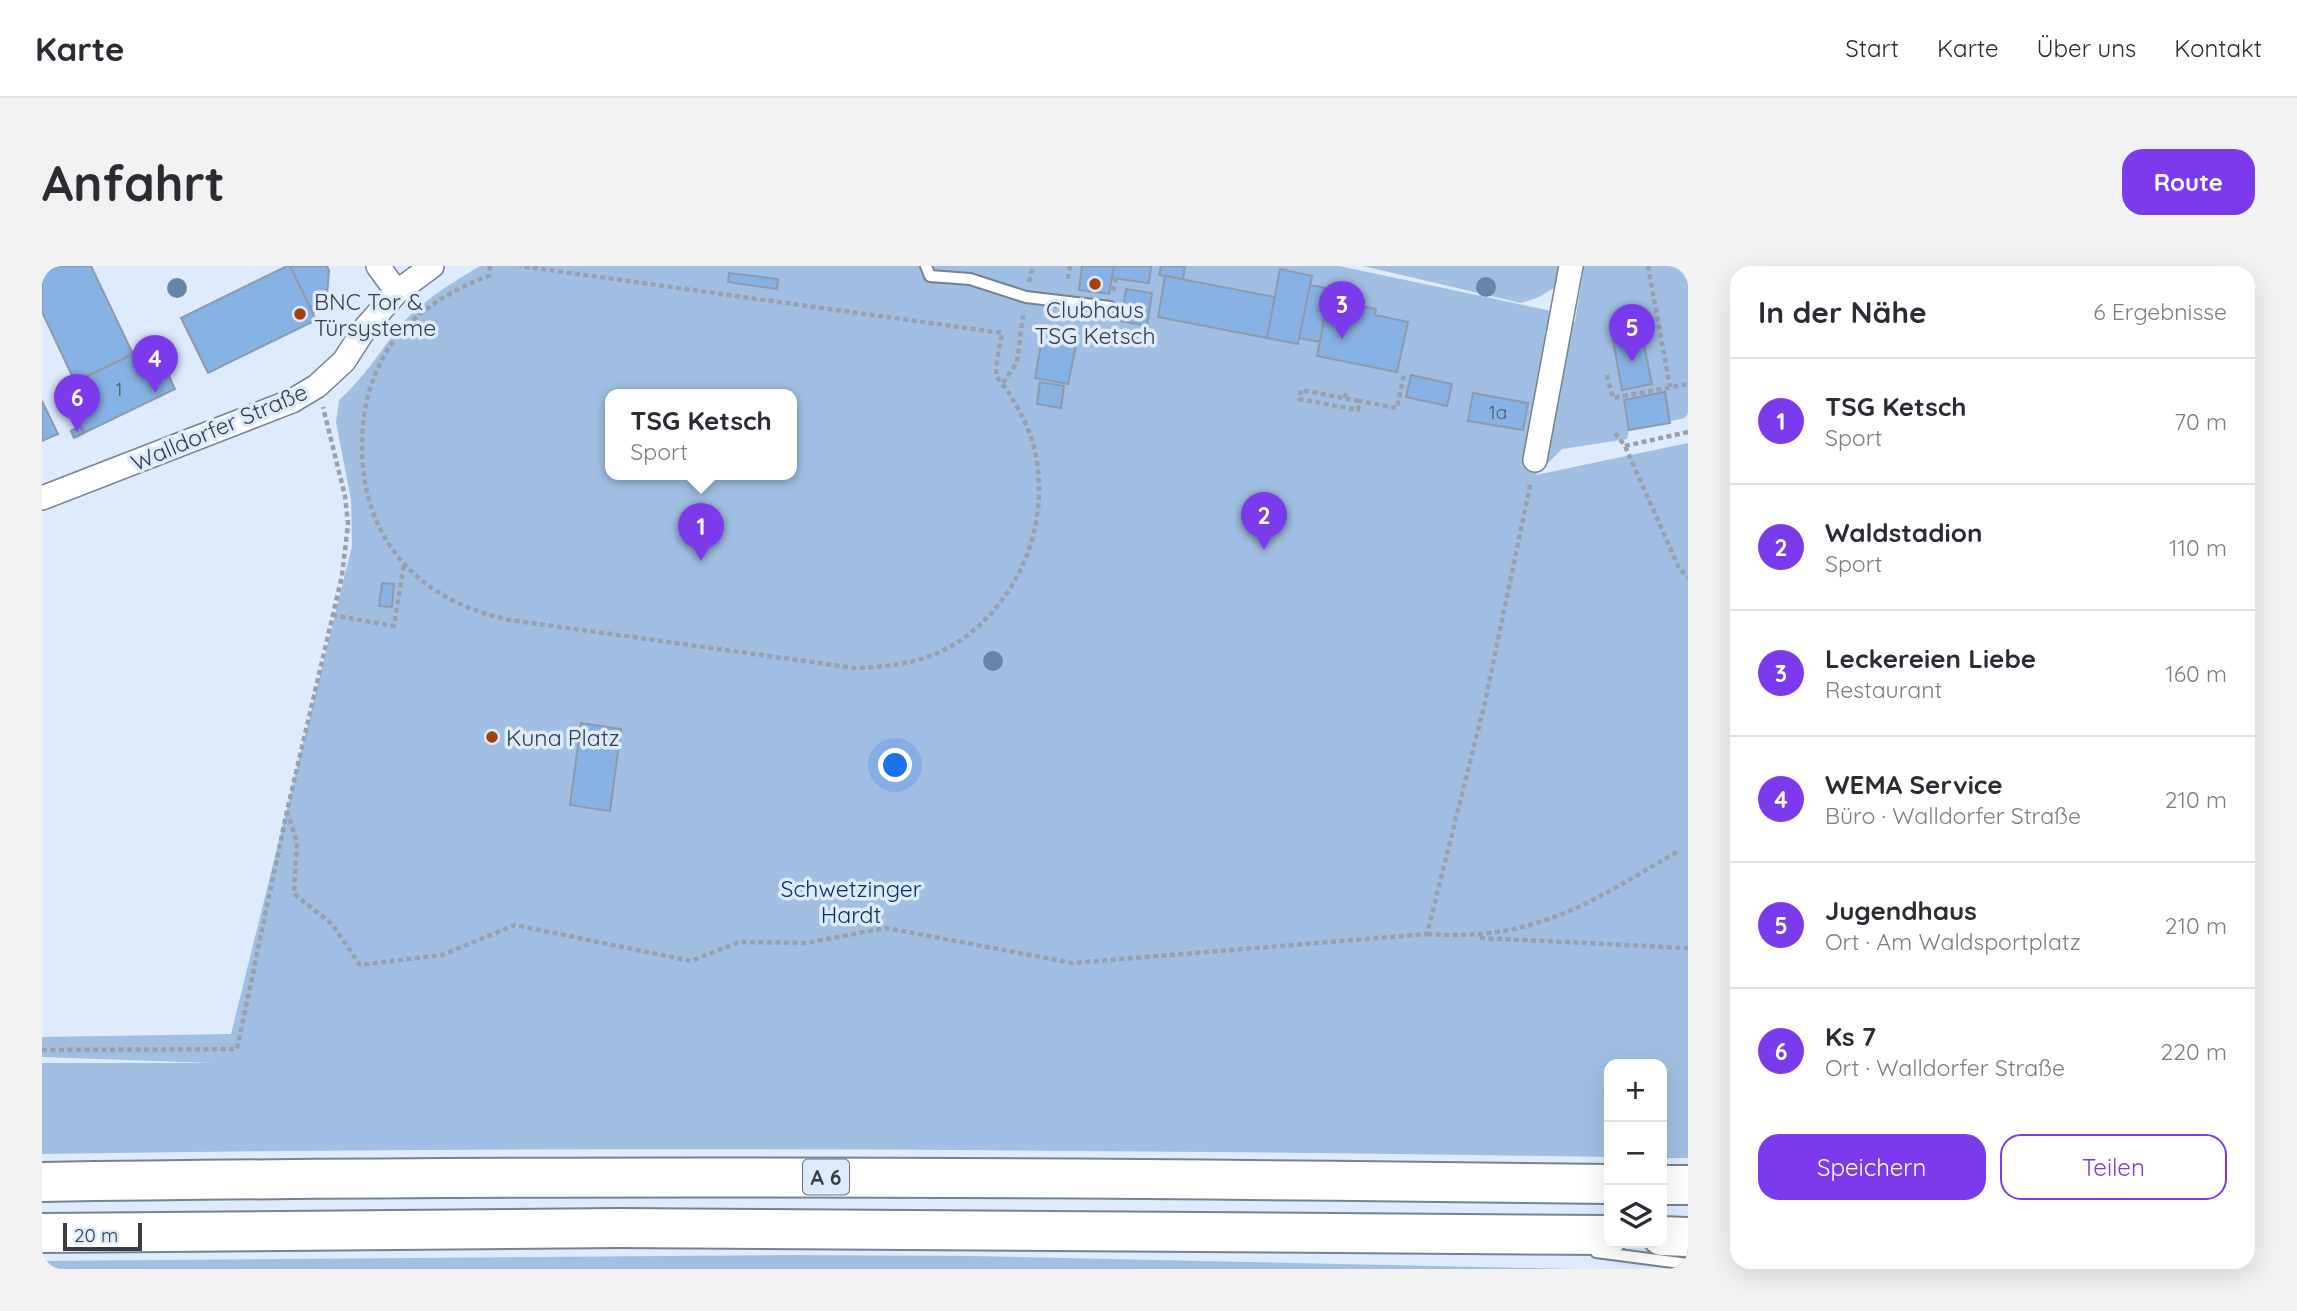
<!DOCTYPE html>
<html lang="de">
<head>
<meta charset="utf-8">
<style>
	body { margin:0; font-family:Quicksand,sans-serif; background:#f2f2f3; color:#2b2b33 }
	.controls { position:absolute; right:21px; bottom:21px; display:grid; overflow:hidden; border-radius:14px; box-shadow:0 7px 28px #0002 }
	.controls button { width:63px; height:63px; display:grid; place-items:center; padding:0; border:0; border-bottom:2px solid #e1e1e2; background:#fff; color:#2b2b33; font:35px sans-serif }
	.scale { position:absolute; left:21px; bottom:18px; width:79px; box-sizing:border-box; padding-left:7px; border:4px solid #363c42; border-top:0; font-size:19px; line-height:24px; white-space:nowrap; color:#363c42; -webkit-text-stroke:5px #ddebfc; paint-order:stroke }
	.you { position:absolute; left:854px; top:500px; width:24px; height:24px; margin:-18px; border:5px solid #fff; border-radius:50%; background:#1a73e8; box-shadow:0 0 0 10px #1a73e833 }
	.badge { display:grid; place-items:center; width:46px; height:46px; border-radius:50%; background:#7c3aed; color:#fff; font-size:23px; font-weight:700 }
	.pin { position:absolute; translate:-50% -58px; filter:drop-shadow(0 2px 4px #0008) }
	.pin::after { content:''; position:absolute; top:37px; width:24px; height:21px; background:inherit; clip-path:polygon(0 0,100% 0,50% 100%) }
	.popup { position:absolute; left:563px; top:123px; width:192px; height:91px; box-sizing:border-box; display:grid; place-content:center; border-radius:14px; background:#fff; filter:drop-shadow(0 2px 5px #0005); font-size:23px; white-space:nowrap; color:#7c7c81 }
	.popup b { font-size:26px; color:#2b2b33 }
	.popup::after { content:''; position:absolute; left:50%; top:100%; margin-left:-14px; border:14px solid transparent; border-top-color:#fff }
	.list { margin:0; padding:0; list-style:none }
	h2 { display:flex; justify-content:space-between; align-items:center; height:91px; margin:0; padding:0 28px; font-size:30px }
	h2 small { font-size:23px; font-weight:400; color:#7c7c81 }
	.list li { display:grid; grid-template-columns:46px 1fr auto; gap:21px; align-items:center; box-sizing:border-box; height:126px; padding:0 28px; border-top:2px solid #e1e1e2 }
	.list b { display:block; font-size:26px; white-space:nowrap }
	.list p { margin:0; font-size:23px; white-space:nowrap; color:#7c7c81 }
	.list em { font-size:23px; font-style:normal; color:#7c7c81 }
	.actions { display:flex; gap:14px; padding:21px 28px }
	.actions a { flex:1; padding:16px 0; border:2px solid #7c3aed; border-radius:21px; text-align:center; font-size:24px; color:#7c3aed }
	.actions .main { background:#7c3aed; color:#fff }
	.icon { flex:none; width:38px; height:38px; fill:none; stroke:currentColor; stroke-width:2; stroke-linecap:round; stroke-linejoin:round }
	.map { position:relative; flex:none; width:1646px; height:1003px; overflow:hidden; border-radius:21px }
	header { display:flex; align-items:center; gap:42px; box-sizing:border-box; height:98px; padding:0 35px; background:#fff; border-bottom:2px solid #e1e1e2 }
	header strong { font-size:33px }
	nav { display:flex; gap:38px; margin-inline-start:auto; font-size:24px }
	.intro { display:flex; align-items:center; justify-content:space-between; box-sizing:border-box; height:168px; padding:0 42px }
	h1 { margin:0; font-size:49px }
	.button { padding:18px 32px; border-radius:21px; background:#7c3aed; color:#fff; font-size:24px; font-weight:700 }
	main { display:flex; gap:42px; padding:0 42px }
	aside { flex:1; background:#fff; border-radius:21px; box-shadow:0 7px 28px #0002 }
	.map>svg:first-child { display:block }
	.green { fill:#a0bfe2; fill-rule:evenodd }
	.building { fill:#87b2e4; stroke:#8d9aaa; stroke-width:2 }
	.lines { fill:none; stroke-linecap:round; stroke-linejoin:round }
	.service-casing { stroke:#758292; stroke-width:14 }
	.minor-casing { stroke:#758292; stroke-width:26 }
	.motorway-casing { stroke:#758292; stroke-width:42 }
	.path { stroke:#97a1ae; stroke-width:4.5; stroke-dasharray:5 3.5; stroke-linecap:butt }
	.service { stroke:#fff; stroke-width:10 }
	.minor { stroke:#fff; stroke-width:23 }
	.motorway { stroke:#fff; stroke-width:38 }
	.tree { fill:#6686a7 }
	.poi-dot { fill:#a4400c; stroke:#ddebfc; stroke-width:2.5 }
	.labels { text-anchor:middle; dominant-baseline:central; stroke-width:7; stroke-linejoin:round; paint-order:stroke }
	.number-label { font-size:19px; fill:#4a5a6a }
	.shield { fill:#ddebfc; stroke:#68707a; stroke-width:2 }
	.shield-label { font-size:21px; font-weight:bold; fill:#363c42 }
	.poi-label { font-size:23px; fill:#363c42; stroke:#ddebfc; text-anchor:start }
	.street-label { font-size:23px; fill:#363c42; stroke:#ddebfc }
	.park-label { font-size:23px; fill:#053461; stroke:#ddebfc }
</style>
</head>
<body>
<header>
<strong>Karte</strong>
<nav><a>Start</a><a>Karte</a><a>Über uns</a><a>Kontakt</a></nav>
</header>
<div class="intro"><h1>Anfahrt</h1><a class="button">Route</a></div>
<main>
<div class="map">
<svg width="1646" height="1003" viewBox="0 0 1646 1003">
	<rect width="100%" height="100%" fill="#ddebfc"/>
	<!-- green -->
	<path class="green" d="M438 0H1297L1505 44 1533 56 1542 0H1646V147L1643 152 1587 164 1585 173 1520 183 1494 209 1646 177V892H1620V798H1567V891C1045 883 522 880 0 888V797H169L0 791V771L189 768 310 280 309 234 294 156 297 134C321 113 336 88 356 63 377 36 410 17 438 0ZM568 129H750V209H568Z
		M1321 0H1519L1515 20 1497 31 1479 37Z
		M741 989 929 990 1535 1003H0V995Z"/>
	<!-- building -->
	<path class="building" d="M16 0H49L91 88 33 116 0 46V8Z
		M245 0H248L274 54 166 107 139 52Z
		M248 0H285L287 5 284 41 271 47Z
		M1040 0H1072L1067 28 1037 24Z
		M1072 0H1109L1107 17 1070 12Z
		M1119 0H1143L1141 13 1117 9Z
		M1238 3 1270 10 1256 78 1225 72Z
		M687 7 736 13 735 23 686 16Z
		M1123 10 1233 31 1225 72 1116 51Z
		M1268 19 1306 26 1303 40 1310 41 1309 44 1285 39 1278 76 1257 72Z
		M1084 23 1110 27 1105 60 1079 55Z
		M1311 38 1334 43 1333 49 1366 56 1355 106 1275 90 1285 39 1309 44Z
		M1600 69 1610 118 1580 124 1571 74Z
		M1000 73 1034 79 1026 118 993 112Z
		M112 78 133 123 42 167 21 122Z
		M1369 109 1410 118 1405 140 1364 131Z
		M998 116 1022 120 1019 142 995 138Z
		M1623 126 1628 157 1587 164 1582 134Z
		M1431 127 1486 137 1481 164 1426 155Z
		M0 135 16 168 0 175Z
		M38 160 42 167 32 172 29 165Z
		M340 317 352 318 350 341 337 340Z
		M539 457 579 463 568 545 528 539Z"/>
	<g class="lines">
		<defs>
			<path id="service" d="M884 0 888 10 928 13 984 31 1068 41
				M1554 986 1646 998"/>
			<path id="minor" d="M336 0 355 26
				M1493 194 1529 0
				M0 232 250 135 275 120 302 95 324 61 355 26 390 0"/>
			<path id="motorway" d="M0 916C522 908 1045 911 1567 918
				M1620 919H1646
				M0 967 576 962 1567 969
				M1620 970 1646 971"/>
		</defs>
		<!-- service casing -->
		<use href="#service" class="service-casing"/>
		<!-- minor casing -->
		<use href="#minor" class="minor-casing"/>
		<!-- motorway casing -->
		<use href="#motorway" class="motorway-casing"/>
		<!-- path -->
		<path class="path" d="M448 0 447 10C413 22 378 43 355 71 335 95 324 128 321 159 312 263 368 333 468 354L813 402C846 401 882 397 911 379 976 339 1009 260 993 185 988 164 978 145 967 127 964 122 956 114 955 110 952 99 959 78 960 67L478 0
			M1606 0 1628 121
			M1026 13 1028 0
			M987 16 991 0
			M1071 25 1074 12
			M1565 109 1571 132 1646 118
			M961 117 975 96 981 49
			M1303 132 1305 124
			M1317 135 1259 124 1257 133 1316 144 1317 135 1355 142 1362 108
			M1573 167 1583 180 1637 302 1646 312
			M1583 180 1646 166
			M290 349 352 360 362 298
			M245 545 255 576 252 628 290 658 318 699 400 689 473 659 649 695 697 676 764 677 844 662 1031 697 1385 668 1443 436 1489 215
			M1385 668C1494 676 1549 636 1638 584
			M1438 672 1646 682
			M0 784 195 783 245 545 300 310 306 258 303 230 281 141"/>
		<!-- service -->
		<use href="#service" class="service"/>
		<!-- minor -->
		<use href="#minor" class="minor"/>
		<!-- motorway -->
		<use href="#motorway" class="motorway"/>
	</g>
	<!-- trees -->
	<g class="tree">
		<circle cx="1444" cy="21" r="10"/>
		<circle cx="135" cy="22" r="10"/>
		<circle cx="951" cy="395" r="10"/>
	</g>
	<!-- markers -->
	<g class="poi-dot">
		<circle cx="1053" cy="18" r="7"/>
		<circle cx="258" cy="48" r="7"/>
		<circle cx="450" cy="471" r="7"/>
	</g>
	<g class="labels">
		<!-- number labels -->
		<g class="number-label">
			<text x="77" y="123">1</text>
			<text x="1456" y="146">1a</text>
		</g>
		<!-- shield labels -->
		<rect class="shield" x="761" y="893.5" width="46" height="35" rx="5"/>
		<g class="shield-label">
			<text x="784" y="911">A 6</text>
		</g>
		<!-- poi labels -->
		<g class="poi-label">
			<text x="272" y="35">BNC Tor &amp;<tspan x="272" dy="26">Türsysteme</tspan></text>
			<text x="1053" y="43" text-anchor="middle">Clubhaus<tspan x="1053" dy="26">TSG Ketsch</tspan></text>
			<text x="464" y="471">Kuna Platz</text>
		</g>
		<!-- street labels -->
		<g class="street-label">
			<text transform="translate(177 161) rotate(-23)">Walldorfer Straße</text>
		</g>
		<!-- park labels -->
		<g class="park-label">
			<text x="809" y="622">Schwetzinger<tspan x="809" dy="26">Hardt</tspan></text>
		</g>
	</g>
</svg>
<div class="controls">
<button>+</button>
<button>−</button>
<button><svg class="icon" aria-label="layers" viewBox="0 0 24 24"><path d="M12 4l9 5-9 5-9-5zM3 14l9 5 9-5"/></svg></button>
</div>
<div class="scale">20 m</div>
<div class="you"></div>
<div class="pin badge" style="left:659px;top:295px">1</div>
<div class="popup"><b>TSG Ketsch</b>Sport</div>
<div class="pin badge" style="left:1222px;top:284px">2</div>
<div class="pin badge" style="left:1300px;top:73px">3</div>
<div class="pin badge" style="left:113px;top:127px">4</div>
<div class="pin badge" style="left:1590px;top:96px">5</div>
<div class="pin badge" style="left:35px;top:166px">6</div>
</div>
<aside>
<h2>In der Nähe<small>6 Ergebnisse</small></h2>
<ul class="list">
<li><span class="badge">1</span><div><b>TSG Ketsch</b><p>Sport</p></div><em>70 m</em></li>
<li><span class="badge">2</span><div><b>Waldstadion</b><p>Sport</p></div><em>110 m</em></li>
<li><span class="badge">3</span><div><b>Leckereien Liebe</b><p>Restaurant</p></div><em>160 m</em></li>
<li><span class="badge">4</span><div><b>WEMA Service</b><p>Büro · Walldorfer Straße</p></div><em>210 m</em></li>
<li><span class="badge">5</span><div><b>Jugendhaus</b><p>Ort · Am Waldsportplatz</p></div><em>210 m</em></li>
<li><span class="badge">6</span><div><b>Ks 7</b><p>Ort · Walldorfer Straße</p></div><em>220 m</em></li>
</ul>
<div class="actions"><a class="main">Speichern</a><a>Teilen</a></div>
</aside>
</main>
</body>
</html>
